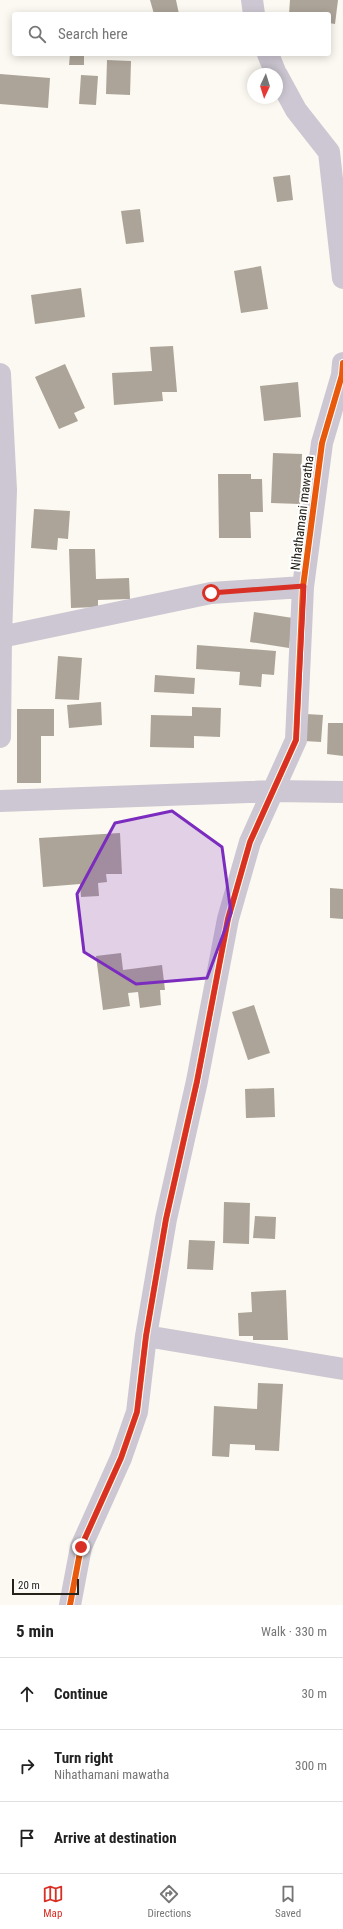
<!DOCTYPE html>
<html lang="en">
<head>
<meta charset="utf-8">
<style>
	body { margin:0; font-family:"Roboto Condensed",sans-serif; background:#f2f2f2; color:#222 }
	.compass { position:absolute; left:247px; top:68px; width:36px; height:36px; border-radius:50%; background:#fff; box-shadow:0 2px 10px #0003; rotate:184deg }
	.scale { position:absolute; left:12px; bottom:10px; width:67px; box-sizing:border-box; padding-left:4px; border:2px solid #25221a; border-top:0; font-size:11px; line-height:14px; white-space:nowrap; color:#25221a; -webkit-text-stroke:3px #fff; paint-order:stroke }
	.stop { position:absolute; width:12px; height:12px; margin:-9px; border:3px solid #d93025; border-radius:50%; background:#fff }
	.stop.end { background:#d93025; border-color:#fff; box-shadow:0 1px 4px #0008 }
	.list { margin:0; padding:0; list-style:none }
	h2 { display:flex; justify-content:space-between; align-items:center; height:52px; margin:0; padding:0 16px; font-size:17px }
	h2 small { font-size:13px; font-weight:400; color:#767676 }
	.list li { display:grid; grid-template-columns:26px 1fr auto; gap:12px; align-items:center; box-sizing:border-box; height:72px; padding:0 16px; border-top:1px solid #e0e0e0 }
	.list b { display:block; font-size:15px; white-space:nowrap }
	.list p { margin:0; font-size:13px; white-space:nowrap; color:#767676 }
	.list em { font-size:13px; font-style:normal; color:#767676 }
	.icon { flex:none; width:22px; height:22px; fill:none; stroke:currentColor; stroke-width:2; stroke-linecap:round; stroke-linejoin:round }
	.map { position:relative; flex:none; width:343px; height:1605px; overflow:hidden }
	.search { position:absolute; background:#fff; box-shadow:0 2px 10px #0003; left:12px; right:12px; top:12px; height:44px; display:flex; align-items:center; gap:10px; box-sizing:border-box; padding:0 14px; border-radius:4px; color:#767676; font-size:15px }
	.sheet { height:268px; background:#fff }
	nav { display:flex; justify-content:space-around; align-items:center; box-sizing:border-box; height:56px; border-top:1px solid #e0e0e0; background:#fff; font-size:11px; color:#767676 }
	nav a { display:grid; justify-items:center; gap:2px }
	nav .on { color:#d93025 }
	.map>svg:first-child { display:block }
	.building { fill:#aca498 }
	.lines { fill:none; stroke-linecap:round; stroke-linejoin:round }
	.minor { stroke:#ccc7d2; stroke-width:22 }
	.cycleway-casing { stroke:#fff; stroke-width:8 }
	.cycleway { stroke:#e8590c; stroke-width:6 }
	.route { stroke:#d93025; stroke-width:5 }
	.marked { fill:#7b2cbf; fill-opacity:0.2; stroke:#7b2cbf; stroke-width:3; stroke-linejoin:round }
	.labels { text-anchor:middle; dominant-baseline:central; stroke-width:4; stroke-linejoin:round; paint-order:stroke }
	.street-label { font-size:13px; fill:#25221a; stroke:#fff }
</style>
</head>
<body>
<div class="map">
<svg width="343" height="1605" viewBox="0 0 343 1605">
	<rect width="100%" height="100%" fill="#fbf9f1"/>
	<!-- building -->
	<path class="building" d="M150 0H176L179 14H154Z
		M290 0H338L335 24 329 23V14H289Z
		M70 54H84V65H69Z
		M107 60 131 61 130 95 106 94Z
		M0 74 50 78 48 108 0 104Z
		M81 75 98 76 96 105 79 104Z
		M290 175 293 200 277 202 273 177Z
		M140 209 144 242 126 244 121 211Z
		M261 266 268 309 241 313 234 271Z
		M81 288 85 317 35 324 31 295Z
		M173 346 177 392H162L163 401 114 405 112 373 152 371 150 347Z
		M65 364 85 408 74 413 78 421 59 429 35 377Z
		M298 382 301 417 264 421 260 386Z
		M273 453 302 454 300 504 271 503Z
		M218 474H251V479H262L263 512H250L251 538H219Z
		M34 509 70 511 68 539 58 538 57 550 31 548Z
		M69 549H95L96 579 129 578 130 599 98 600V607L71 608Z
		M254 612 293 618 289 648 250 642Z
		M197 645 276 651 274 675 262 674 261 687 239 685 240 672 196 669Z
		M58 656 82 658 79 700 55 699Z
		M155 675 195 678 194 694 154 692Z
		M101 702 102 725 69 728 67 705Z
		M192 707 221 708 220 737 194 736V748L150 747 151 715 192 716Z
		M17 709H54V736H41V783H17Z
		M306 714 323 715 321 742 304 741Z
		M328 723H343V756L327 754Z
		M120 833 122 874H106L107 882 98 883 99 896 81 897 80 884 43 887 39 838Z
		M330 888 343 889V919L330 918Z
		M121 953 123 970 162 965 165 990H160L161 1005 140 1008 138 992 128 993 130 1006 103 1010 96 956Z
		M254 1005 270 1053 248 1060 232 1012Z
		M274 1088 275 1117 246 1118 245 1089Z
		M224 1202 250 1203 249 1244 223 1243Z
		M255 1216 276 1217 275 1239 253 1238Z
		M189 1240 215 1241 213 1270 187 1269Z
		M286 1290 288 1340H253V1336H239L238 1313 252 1312 251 1292Z
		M258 1383 283 1384 279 1451 255 1450V1445L230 1444 229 1457 212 1456 214 1406 257 1409Z"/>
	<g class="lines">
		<!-- minor -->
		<path class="minor" d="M252 0 254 14
			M268 54 276 74
			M277 75 296 110 329 152 343 278
			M0 374 6 490 1 637 0 737
			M1 637 211 593 303 587
			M0 801 274 791 343 792
			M146 1336 343 1369
			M70 1605 81 1547 121 1458 137 1412 146 1336 166 1219 197 1081 228 919 250 842 296 740 303 587 322 443 342 375 343 363"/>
		<defs>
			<path id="cycleway" d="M70 1605 81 1547 121 1458 137 1412 146 1336 166 1219 197 1081 228 919 250 842 296 740 303 587 322 443 342 375 343 363"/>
		</defs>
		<!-- cycleway casing -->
		<use href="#cycleway" class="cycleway-casing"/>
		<!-- cycleway -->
		<use href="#cycleway" class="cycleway"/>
	</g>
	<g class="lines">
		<!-- route -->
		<path class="route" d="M81 1547 121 1458 137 1412 146 1336 166 1219 197 1082 228 919 250 842 296 740 304 586 211 593"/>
	</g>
	<!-- marked area -->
	<path class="marked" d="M172 811 222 847 231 913 207 978 136 984 84 952 77 894 115 823Z"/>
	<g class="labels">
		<!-- street labels -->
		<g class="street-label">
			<text transform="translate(302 513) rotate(-83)">Nihathamani mawatha</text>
		</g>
	</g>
</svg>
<svg class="compass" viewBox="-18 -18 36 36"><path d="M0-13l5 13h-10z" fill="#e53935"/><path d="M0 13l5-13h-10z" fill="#767676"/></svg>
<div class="scale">20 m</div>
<div class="stop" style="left:211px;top:593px"></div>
<div class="stop end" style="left:81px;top:1547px"></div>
<div class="search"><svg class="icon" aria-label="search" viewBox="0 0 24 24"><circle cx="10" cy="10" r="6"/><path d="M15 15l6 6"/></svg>Search here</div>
</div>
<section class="sheet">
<h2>5 min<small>Walk · 330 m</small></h2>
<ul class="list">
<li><svg class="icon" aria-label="ahead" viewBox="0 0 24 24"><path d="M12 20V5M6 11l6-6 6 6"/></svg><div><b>Continue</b></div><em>30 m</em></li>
<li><svg class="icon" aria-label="right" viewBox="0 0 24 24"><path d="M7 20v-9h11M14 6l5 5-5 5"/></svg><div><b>Turn right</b><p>Nihathamani mawatha</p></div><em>300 m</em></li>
<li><svg class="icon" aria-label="arrive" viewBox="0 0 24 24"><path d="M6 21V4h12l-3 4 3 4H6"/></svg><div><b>Arrive at destination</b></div></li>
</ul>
</section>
<nav>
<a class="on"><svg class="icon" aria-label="map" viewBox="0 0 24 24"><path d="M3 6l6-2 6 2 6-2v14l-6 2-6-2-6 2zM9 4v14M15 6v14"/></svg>Map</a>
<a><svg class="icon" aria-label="directions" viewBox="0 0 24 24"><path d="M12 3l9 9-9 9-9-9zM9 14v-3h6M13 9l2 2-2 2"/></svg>Directions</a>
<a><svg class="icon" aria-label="saved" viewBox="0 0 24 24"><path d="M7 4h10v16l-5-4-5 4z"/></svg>Saved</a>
</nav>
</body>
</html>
